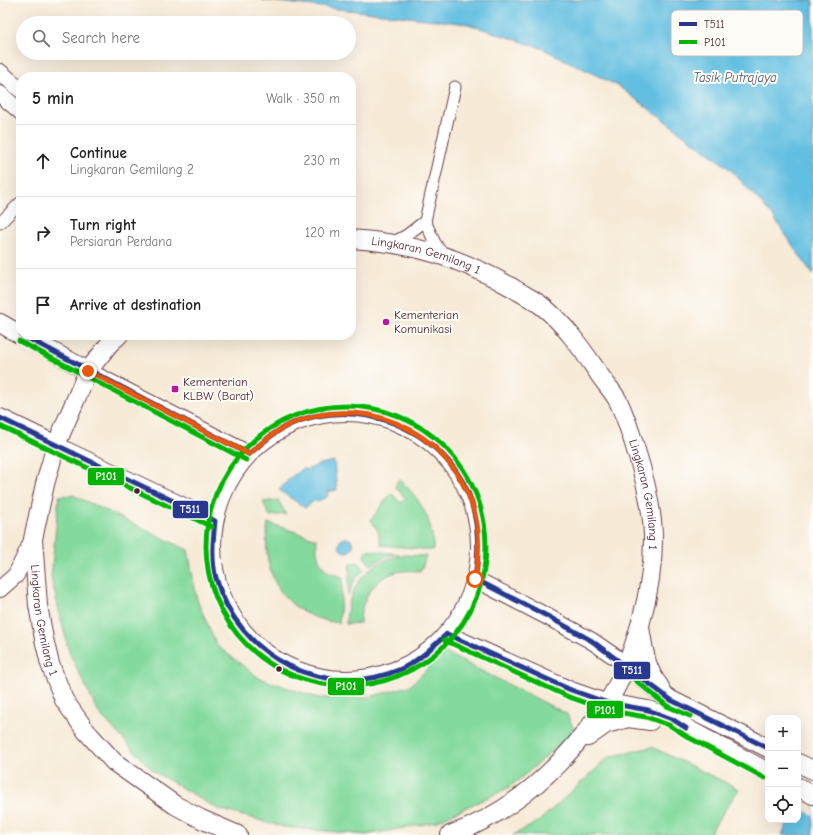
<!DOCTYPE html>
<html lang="en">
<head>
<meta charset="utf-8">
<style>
	body { margin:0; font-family:"Comic Neue",sans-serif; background:#f6f6f6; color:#222 }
	.controls { position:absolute; right:12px; bottom:12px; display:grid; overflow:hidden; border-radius:8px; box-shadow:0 4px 16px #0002 }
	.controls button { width:36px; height:36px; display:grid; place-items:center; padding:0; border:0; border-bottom:1px solid #e0e0e0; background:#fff; color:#222; font:20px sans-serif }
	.stop { position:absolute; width:12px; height:12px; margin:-9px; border:3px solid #ea580c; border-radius:50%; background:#fff }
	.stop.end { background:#ea580c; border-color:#fff; box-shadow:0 1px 4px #0008 }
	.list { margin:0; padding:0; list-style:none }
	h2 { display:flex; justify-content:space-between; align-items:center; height:52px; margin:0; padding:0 16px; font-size:17px }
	h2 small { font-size:13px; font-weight:400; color:#767676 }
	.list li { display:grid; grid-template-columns:26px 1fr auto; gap:12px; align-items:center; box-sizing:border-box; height:72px; padding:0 16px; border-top:1px solid #e0e0e0 }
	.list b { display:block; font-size:15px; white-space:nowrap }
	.list p { margin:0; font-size:13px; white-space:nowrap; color:#767676 }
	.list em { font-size:13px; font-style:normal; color:#767676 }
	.icon { flex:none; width:22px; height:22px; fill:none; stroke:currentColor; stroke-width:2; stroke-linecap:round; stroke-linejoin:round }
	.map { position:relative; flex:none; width:813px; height:835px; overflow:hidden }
	.search { position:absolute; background:#fff; box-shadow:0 4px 16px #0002; left:16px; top:16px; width:340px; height:44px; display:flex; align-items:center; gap:10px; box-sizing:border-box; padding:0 14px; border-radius:22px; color:#767676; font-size:15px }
	.panel { position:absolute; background:#fff; box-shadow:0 4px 16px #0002; left:16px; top:72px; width:340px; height:268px; border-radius:16px }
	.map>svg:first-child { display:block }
	.green { fill:#84da9e; stroke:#677c64 }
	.water { fill:#63bfe1; stroke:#566f86 }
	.pier { fill:#f7ead7 }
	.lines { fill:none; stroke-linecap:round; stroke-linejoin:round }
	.street-casing { stroke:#643d45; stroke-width:13 }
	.secondary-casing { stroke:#643d45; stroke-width:18 }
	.primary-casing { stroke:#643d45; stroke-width:20 }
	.street { stroke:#fff; stroke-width:11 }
	.secondary { stroke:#fff; stroke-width:16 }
	.primary { stroke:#fff; stroke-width:18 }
	.bus-1-casing { stroke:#fdfcf7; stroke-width:8 }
	.bus-2-casing { stroke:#fdfcf7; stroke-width:8 }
	.bus-1 { stroke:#283890; stroke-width:5 }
	.bus-2 { stroke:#06b304; stroke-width:5 }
	.route { stroke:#ea580c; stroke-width:5 }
	.poi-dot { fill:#b5179e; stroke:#fdfcf7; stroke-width:1.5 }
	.bus-dot { fill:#4a1f2b; stroke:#fdfcf7; stroke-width:1.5 }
	.labels { text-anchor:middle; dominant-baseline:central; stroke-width:4; stroke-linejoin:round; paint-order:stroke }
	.street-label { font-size:12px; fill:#4a1f2b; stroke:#fdfcf7 }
	.poi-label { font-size:12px; fill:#4a1f2b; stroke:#fdfcf7; text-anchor:start }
	.water-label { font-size:13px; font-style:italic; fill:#53576b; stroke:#fdfcf7 }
	.key { fill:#fdfcf7; stroke:#c7baba; stroke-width:1 }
	.key-label { font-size:11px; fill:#4a1f2b }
	.line-badge { stroke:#fdfcf7; stroke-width:1.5 }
	.badge-label { font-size:11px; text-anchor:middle; font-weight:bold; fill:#fff }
</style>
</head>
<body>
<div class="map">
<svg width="813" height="835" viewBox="0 0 813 835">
	<rect width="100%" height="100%" fill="#fdfcf7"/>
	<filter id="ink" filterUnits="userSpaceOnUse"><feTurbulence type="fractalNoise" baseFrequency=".025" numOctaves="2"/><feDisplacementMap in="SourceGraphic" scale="8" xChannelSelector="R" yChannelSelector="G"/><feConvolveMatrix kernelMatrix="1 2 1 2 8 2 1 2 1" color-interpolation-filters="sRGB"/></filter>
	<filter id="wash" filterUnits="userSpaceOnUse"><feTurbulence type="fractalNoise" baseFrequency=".012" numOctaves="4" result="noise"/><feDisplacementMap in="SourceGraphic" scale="16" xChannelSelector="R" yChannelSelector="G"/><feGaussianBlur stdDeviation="0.9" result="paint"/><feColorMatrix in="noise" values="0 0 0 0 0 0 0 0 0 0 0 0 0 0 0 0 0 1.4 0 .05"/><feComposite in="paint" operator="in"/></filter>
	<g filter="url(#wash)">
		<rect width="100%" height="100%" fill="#f7ead7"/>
		<!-- green -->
		<path class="green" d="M399 479C420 498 434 522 433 550L381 545 378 531 371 520 391 493 401 503 406 499 395 486Z
			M73 495 188 550 197 600 217 646 259 678 318 698 369 697 410 686 444 652 567 714 575 732 510 787 435 822 366 835 284 827 218 809 153 771 98 712 69 652 51 577 59 496Z
			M278 500 286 514 270 516 263 502Z
			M268 523 317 539C315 559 322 573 343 577L339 623C284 616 260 576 268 523Z
			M366 550 399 554 387 556 371 565 364 557Z
			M406 555 426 556 421 571C415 571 409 570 402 571 377 574 360 598 360 623L346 624C347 587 368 559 406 555Z
			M358 562 364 570 355 579 348 595 350 564Z
			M652 747 739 789 710 832 711 835H513L538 822 609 757Z"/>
		<!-- water -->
		<path class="water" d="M261 0H813V275L772 215 730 169 618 86 541 48 468 24Z
			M334 461 337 490 327 492 328 496 317 502 315 500 305 508 279 490 291 477 304 468 306 470 320 464Z
			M339 545a7 7 0 1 1 14 0a7 7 0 1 1-14 0Z
			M813 774V835H782L789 820H798V803Z"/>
		<!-- pier -->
		<path class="pier" d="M813 772V815L798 807V799L811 773Z"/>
	</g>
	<g filter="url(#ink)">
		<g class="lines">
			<defs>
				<path id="street" d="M425 221 435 243 443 255
					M0 223 21 202
					M392 243 407 235 425 221 455 87"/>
				<path id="secondary" d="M0 72 21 90
					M0 94 21 112
					M88 371 249 454
					M213 546a133 133 0 1 1 266 0a133 133 0 1 1-266 0Z
					M56 445 215 521
					M475 579 548 617 592 641 627 665
					M0 589 16 575 33 539
					M447 634 571 690 608 703"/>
				<g id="primary">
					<path id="s1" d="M351 239C412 243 460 257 513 288 522 294 533 299 542 306 563 322 582 349 597 371 603 381 611 389 617 399 625 414 630 431 635 447 644 475 652 505 653 535 654 588 635 657 608 702 601 713 592 723 585 733 550 777 504 816 450 835"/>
					<path d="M0 323 21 335"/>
					<path d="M22 335 88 371"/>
					<path id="s2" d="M119 335 110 343 88 371 56 445 45 484 33 539 38 605 44 639 50 664 64 700 86 731 114 762 175 805 201 819 238 835"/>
					<path d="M0 418 56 445"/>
					<path d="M640 627C644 650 645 668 660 687"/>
					<path d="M627 665 657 690 671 700 768 748"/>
					<path d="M608 703 648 710 672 719 691 731 768 772"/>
					<path d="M588 737 606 724 628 718 650 721"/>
					<path d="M798 763 813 770"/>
					<path d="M798 787 813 795"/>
				</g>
			</defs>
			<!-- street casing -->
			<use href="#street" class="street-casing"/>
			<!-- secondary casing -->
			<use href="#secondary" class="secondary-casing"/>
			<!-- primary casing -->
			<use href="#primary" class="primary-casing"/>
			<!-- street -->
			<use href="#street" class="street"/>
			<!-- secondary -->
			<use href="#secondary" class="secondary"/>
			<!-- primary -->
			<use href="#primary" class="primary"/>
			<defs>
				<path id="bus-1" d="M22 335 249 454C262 443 275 431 291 424 357 395 442 428 469 495 479 523 480 550 475 579L549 617 592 641 671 700 768 748
					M0 418 215 521C213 540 211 560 216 578 238 657 325 702 401 669 419 661 433 646 447 634L571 690 608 703 648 710 672 719 686 728"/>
				<path id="bus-2" d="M19 341 246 460
					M206 546a140 140 0 1 1 280 0a140 140 0 1 1-280 0Z
					M0 426 212 527
					M444 640 569 697 606 710 646 717 669 725 688 737 765 778
					M623 670 667 706 690 716"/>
			</defs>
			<!-- bus-1 casing -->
			<use href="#bus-1" class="bus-1-casing"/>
			<!-- bus-2 casing -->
			<use href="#bus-2" class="bus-2-casing"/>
			<!-- bus-1 -->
			<use href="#bus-1" class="bus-1"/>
			<!-- bus-2 -->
			<use href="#bus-2" class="bus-2"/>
		</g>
	</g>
	<g class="lines" filter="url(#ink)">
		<!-- route -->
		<path class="route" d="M88 371 249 454C262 443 276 430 293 423 373 390 463 440 477 525 480 543 478 561 475 579"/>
	</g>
	<!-- markers -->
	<g class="poi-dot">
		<circle cx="386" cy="322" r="4"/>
		<rect x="171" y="385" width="8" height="8" rx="2"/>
	</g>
	<g class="bus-dot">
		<circle cx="137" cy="491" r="3.5"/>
		<circle cx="279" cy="669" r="3.5"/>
	</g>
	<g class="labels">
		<!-- street labels -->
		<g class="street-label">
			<text stroke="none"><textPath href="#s1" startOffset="77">Lingkaran Gemilang 1</textPath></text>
			<text stroke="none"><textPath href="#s1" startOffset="425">Lingkaran Gemilang 1</textPath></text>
			<text stroke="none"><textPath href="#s2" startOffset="307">Lingkaran Gemilang 1</textPath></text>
		</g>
		<!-- poi labels -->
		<g class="poi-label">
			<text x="394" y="315">Kementerian<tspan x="394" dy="14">Komunikasi</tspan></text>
			<text x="183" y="382">Kementerian<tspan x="183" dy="14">KLBW (Barat)</tspan></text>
		</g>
		<!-- water labels -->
		<g class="water-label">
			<text x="735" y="77">Tasik Putrajaya</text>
		</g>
	</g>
	<!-- legend -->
	<rect x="671" y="10" width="132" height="46" rx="6" class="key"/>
	<rect x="679" y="22" width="18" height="4" fill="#283890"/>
	<rect x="679" y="40" width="18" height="4" fill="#06b304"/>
	<g class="key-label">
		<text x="704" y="28">T511</text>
		<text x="704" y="46">P101</text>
	</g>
	<g class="line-badge">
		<rect x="87" y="467" width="38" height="19" rx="4" fill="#06b304"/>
		<rect x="172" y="500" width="37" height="19" rx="4" fill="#283890"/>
		<rect x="613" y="661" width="38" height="19" rx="4" fill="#283890"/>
		<rect x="327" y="677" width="38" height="19" rx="4" fill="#06b304"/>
		<rect x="586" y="700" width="38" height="19" rx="4" fill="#06b304"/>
	</g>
	<g class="badge-label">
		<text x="106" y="480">P101</text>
		<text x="190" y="513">T511</text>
		<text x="632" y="674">T511</text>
		<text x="346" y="690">P101</text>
		<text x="605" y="714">P101</text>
	</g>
</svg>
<div class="controls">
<button>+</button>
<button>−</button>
<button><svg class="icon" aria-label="locate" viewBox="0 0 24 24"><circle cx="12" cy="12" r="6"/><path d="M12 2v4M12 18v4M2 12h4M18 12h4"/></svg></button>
</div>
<div class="stop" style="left:475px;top:579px"></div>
<div class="stop end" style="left:88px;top:371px"></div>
<div class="search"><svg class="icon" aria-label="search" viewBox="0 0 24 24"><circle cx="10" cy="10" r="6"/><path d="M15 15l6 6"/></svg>Search here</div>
<section class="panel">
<h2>5 min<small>Walk · 350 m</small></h2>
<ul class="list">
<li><svg class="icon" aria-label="ahead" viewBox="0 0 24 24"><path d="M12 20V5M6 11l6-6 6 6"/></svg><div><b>Continue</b><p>Lingkaran Gemilang 2</p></div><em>230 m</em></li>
<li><svg class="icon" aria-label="right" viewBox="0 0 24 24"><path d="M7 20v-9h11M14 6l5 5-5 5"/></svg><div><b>Turn right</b><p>Persiaran Perdana</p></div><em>120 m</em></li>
<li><svg class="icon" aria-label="arrive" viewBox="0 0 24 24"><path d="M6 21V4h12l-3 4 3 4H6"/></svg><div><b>Arrive at destination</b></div></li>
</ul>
</section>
</div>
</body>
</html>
